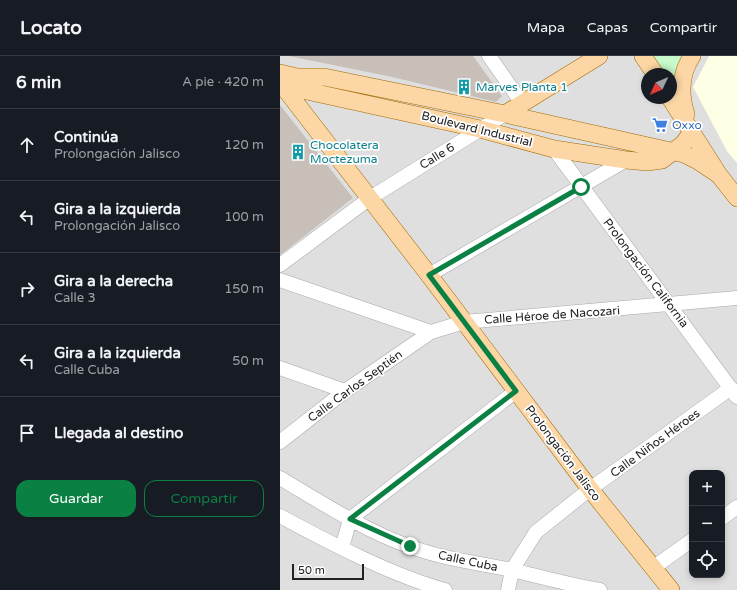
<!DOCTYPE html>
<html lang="es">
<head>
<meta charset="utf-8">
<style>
	body { margin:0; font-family:"Varela Round",sans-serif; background:#242831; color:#f1f3f6 }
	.controls { position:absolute; right:12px; bottom:12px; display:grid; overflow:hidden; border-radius:8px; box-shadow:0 2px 6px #0003 }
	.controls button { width:36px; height:36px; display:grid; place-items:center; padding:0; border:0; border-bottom:1px solid #363941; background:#171b24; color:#f1f3f6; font:20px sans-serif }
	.compass { position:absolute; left:361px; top:12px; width:36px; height:36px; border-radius:50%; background:#171b24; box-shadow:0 2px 6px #0003; rotate:226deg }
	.scale { position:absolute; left:12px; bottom:10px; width:72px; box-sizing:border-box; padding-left:4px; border:2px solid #222; border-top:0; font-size:11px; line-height:14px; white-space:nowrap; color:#222; -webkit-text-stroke:3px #fff; paint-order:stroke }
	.stop { position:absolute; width:12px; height:12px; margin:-9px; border:3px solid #0b8043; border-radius:50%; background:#fff }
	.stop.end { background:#0b8043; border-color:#fff; box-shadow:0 1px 4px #0008 }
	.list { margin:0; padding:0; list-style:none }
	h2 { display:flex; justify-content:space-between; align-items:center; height:52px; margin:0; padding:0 16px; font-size:17px }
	h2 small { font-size:13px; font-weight:400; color:#9ea1a6 }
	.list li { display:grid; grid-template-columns:26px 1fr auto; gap:12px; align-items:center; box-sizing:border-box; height:72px; padding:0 16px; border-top:1px solid #363941 }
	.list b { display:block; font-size:15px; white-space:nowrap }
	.list p { margin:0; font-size:13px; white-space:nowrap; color:#9ea1a6 }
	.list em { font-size:13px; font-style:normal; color:#9ea1a6 }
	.actions { display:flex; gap:8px; padding:12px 16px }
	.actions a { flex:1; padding:9px 0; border:1px solid #0b8043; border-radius:12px; text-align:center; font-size:14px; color:#0b8043 }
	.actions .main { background:#0b8043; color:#fff }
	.icon { flex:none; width:22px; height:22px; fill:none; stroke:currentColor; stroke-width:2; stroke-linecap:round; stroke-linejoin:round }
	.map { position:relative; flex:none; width:457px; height:534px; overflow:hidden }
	header { display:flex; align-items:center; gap:24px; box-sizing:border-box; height:56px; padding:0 20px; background:#171b24; border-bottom:1px solid #363941 }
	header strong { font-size:19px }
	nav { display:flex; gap:22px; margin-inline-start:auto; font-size:14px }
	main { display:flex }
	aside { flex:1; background:#171b24 }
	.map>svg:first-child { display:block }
	.residential { fill:#e0dfdf; fill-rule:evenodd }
	.education { fill:#ffffe5 }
	.park { fill:#c8facc }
	.building { fill:#c7bfb8 }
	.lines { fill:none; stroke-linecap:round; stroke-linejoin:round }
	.minor-casing { stroke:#a9a9a9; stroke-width:15 }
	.major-casing { stroke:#a06b00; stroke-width:18 }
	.minor { stroke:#fff; stroke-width:14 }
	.major { stroke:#fcd6a4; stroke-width:17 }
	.route { stroke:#0b8043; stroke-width:5 }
	.labels { text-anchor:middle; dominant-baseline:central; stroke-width:3.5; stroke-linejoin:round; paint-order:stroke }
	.culture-label { font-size:12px; fill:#0d838f; stroke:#fff; text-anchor:start }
	.shop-label { font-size:12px; fill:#366cbe; stroke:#fff; text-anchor:start }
	.street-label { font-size:12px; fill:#222; stroke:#fff }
</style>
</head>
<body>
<header>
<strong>Locato</strong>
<nav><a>Mapa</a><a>Capas</a><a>Compartir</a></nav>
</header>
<main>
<aside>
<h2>6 min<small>A pie · 420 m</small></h2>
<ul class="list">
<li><svg class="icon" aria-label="ahead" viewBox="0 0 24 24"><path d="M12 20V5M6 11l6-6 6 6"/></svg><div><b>Continúa</b><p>Prolongación Jalisco</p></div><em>120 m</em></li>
<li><svg class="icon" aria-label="left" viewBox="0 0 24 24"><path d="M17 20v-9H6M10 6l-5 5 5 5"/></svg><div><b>Gira a la izquierda</b><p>Prolongación Jalisco</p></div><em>100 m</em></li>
<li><svg class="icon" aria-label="right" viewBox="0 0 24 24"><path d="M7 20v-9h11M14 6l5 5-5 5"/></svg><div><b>Gira a la derecha</b><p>Calle 3</p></div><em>150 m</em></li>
<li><svg class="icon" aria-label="left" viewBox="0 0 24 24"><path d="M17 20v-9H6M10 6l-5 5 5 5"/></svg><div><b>Gira a la izquierda</b><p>Calle Cuba</p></div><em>50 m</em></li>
<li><svg class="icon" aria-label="arrive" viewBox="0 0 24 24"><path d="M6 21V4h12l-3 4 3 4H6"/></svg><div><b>Llegada al destino</b></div></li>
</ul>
<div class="actions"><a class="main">Guardar</a><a>Compartir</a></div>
</aside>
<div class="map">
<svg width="457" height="534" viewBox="0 0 457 534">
	<rect width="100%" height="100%" fill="#f2efe9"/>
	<!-- residential -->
	<path class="residential" d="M0 0H457V534H0ZM367 18H391V42H367ZM412 417H442V519H412Z"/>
	<!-- education -->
	<path class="education" d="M429 0H457V107L447 95 413 31Z"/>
	<!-- park -->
	<path class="park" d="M366 0H404L393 38 391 35V18H379Z"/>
	<!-- building -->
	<path class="building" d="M9 0H193L222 40 216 46 112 21Z
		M0 49 73 142 0 199Z"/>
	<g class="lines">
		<defs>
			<path id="minor" d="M209 0 242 47
				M274 93 457 341
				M0 209 90 142 225 58
				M149 219 346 104
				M0 224 151 276 184 266 457 242
				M0 312 65 335
				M0 386 65 335 151 276
				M0 422C42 447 85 475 131 491 164 503 198 507 232 514 261 521 290 529 320 534
				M0 460C50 487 111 519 165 534
				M442 462 457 451
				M62 492 70 463 236 335
				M373 512 412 484
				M228 534 232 514 256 476 310 433 451 332"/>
			<path id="major" d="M363 0 375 18
				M0 17 17 21H44L225 58 404 98 418 105 439 119
				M0 29 200 73 274 93 346 104 367 106 382 104 403 88 412 76
				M2 29 149 219 310 433 391 534
				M390 42 439 119 457 142
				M225 58 319 0
				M406 58C400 39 400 18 412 0"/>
		</defs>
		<!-- minor casing -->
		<use href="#minor" class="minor-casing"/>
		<!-- major casing -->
		<use href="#major" class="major-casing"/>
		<!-- minor -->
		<use href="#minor" class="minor"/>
		<!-- major -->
		<use href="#major" class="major"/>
	</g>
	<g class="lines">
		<!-- route -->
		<path class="route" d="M130 490 70 463 236 335 149 219 301 131"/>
	</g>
	<!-- icons -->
	<defs>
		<symbol id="building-bare" viewBox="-9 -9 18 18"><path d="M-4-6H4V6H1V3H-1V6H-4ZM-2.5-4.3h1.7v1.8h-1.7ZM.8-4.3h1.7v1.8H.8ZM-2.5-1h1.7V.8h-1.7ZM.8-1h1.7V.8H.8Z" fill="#0f9aa8" stroke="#fff" stroke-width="2.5" paint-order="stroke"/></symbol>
		<symbol id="supermarket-bare" viewBox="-9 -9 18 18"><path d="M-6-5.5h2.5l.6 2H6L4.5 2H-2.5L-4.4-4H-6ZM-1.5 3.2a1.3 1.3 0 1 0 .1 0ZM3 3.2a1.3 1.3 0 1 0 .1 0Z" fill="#3f7fe0" stroke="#fff" stroke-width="2.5" paint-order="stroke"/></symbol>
	</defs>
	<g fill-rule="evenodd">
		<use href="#building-bare" x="173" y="20" width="22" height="22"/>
		<use href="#supermarket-bare" x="369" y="58" width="22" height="22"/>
		<use href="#building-bare" x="7" y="85" width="22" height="22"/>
	</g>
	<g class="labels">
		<!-- culture labels -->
		<g class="culture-label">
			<text x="196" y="31">Marves Planta 1</text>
			<text x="30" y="89">Chocolatera<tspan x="30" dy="14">Moctezuma</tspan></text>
		</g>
		<!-- shop labels -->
		<g class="shop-label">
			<text x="392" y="69">Oxxo</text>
		</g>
		<!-- street labels -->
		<g class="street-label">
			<text transform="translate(197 73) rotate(14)">Boulevard Industrial</text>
			<text transform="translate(157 100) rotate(-32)">Calle 6</text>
			<text transform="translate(366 217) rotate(53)">Prolongación California</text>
			<text transform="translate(272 259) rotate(-4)">Calle Héroe de Nacozari</text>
			<text transform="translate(75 330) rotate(-36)">Calle Carlos Septién</text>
			<text transform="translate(375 387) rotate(-36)">Calle Niños Héroes</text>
			<text transform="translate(283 397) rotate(53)">Prolongación Jalisco</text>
			<text transform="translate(188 505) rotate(12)">Calle Cuba</text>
		</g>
	</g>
</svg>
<div class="controls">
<button>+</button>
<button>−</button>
<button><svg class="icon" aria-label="locate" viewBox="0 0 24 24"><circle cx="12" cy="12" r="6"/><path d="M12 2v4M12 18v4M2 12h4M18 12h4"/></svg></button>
</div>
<svg class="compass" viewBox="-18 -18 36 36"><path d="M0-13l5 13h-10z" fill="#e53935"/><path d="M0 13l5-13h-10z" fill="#9ea1a6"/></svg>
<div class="scale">50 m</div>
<div class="stop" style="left:301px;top:131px"></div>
<div class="stop end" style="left:130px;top:490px"></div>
</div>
</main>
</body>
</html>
